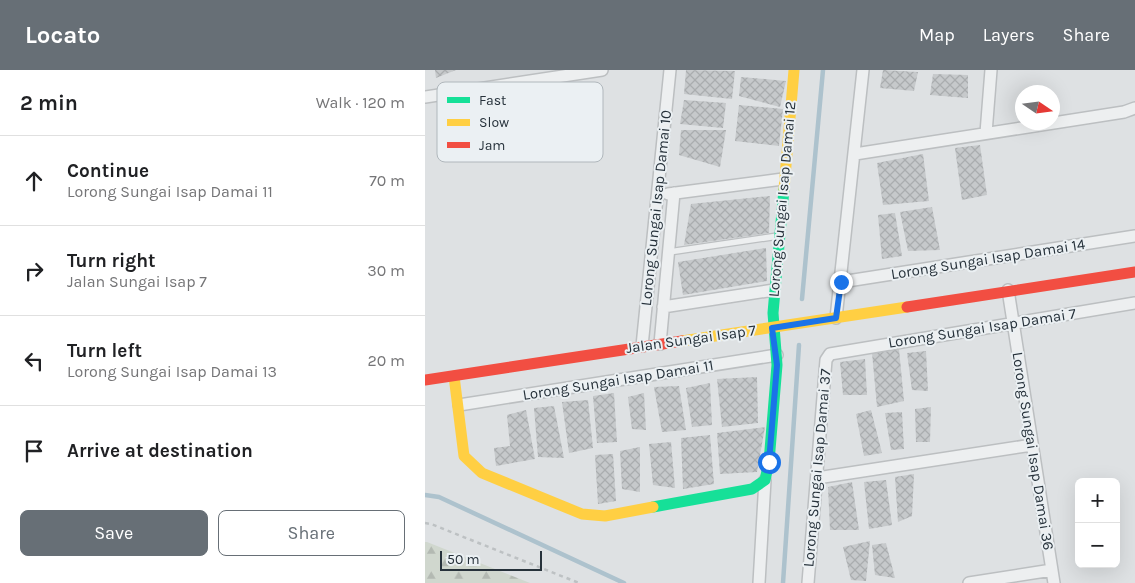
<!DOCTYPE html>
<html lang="en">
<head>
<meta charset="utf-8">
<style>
	body { margin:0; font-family:Karla,sans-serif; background:#f6f6f6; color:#202124 }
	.controls { position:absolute; right:15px; bottom:15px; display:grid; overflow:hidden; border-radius:8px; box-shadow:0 5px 20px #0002 }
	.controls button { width:45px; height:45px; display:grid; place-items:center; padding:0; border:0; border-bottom:1px solid #e0e0e0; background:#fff; color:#202124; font:25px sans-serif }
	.compass { position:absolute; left:590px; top:15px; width:45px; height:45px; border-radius:50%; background:#fff; box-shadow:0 5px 20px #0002; rotate:103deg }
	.scale { position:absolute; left:15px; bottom:12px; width:102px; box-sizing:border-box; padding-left:5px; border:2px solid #27323b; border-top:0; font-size:14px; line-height:18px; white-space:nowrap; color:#27323b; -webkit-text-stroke:4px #ebf0f3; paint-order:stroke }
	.stop { position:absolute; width:15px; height:15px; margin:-11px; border:4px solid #1a73e8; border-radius:50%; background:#fff }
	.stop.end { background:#1a73e8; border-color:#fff; box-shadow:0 1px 5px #0008 }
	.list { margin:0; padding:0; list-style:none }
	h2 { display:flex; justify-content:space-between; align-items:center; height:65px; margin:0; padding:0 20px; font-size:21px }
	h2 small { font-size:16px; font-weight:400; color:#757577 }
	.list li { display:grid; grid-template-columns:32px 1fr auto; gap:15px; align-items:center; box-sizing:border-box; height:90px; padding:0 20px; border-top:1px solid #e0e0e0 }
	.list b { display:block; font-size:19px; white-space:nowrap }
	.list p { margin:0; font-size:16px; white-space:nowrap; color:#757577 }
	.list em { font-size:16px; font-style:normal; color:#757577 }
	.actions { display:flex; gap:10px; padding:15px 20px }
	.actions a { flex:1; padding:11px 0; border:1px solid #676f76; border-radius:8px; text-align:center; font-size:18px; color:#676f76 }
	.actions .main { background:#676f76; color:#fff }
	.icon { flex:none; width:28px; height:28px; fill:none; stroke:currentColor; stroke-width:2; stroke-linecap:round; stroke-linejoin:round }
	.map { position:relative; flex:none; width:710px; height:513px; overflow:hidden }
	header { display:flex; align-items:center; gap:30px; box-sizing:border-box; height:70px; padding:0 25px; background:#676f76; color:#fff }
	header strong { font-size:24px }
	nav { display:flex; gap:28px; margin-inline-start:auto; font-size:18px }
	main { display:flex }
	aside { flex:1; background:#fff }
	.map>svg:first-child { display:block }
	.forest { fill:url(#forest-firs) }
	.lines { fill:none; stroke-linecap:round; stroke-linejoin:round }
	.stream { stroke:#adc2cd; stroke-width:4.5 }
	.building { fill:url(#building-cross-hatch) }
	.lane-casing { stroke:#bcbfc1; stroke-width:8 }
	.street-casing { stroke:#bcbfc1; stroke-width:14 }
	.path { stroke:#bdc1c3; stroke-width:2.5; stroke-dasharray:4 4; stroke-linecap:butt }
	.lane { stroke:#edeff0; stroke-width:5.5 }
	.street { stroke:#edeff0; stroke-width:11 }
	.fast { stroke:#16e098; stroke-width:11 }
	.slow { stroke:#ffcf43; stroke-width:11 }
	.jam { stroke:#f24e42; stroke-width:11 }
	.route { stroke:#1a73e8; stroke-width:6 }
	.labels { text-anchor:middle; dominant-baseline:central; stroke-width:4; stroke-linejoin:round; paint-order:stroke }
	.street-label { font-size:15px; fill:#27323b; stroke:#ebf0f3 }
	.key { fill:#ebf0f3; stroke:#b0b7bc; stroke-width:1 }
	.key-label { font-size:14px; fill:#27323b }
</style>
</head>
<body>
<header>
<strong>Locato</strong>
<nav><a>Map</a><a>Layers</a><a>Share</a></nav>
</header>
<main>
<aside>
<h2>2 min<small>Walk · 120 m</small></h2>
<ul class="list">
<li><svg class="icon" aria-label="ahead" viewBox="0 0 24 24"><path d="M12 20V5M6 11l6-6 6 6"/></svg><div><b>Continue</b><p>Lorong Sungai Isap Damai 11</p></div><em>70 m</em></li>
<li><svg class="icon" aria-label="right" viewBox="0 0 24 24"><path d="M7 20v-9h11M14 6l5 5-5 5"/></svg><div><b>Turn right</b><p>Jalan Sungai Isap 7</p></div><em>30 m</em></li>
<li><svg class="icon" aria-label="left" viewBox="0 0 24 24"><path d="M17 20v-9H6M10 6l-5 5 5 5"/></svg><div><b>Turn left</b><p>Lorong Sungai Isap Damai 13</p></div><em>20 m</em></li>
<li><svg class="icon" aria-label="arrive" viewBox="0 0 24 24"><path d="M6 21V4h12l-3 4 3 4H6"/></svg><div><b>Arrive at destination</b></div></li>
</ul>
<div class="actions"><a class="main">Save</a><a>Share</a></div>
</aside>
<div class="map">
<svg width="710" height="513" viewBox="0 0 710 513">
	<defs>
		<pattern id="forest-firs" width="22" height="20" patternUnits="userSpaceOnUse" patternTransform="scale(1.25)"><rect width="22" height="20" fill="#d0d7ce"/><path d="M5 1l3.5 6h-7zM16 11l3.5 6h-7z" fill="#b3b9b2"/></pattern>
		<pattern id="building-cross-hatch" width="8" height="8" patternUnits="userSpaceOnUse" patternTransform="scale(1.25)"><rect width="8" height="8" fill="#c6c9cb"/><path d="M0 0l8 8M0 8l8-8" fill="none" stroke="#aaadaf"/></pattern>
	</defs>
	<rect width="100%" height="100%" fill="#dee1e3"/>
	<!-- forest -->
	<path class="forest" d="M0 472H2L105 513H0Z"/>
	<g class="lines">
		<!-- stream -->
		<path class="stream" d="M377 229 398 0
			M0 425 14 427 199 513
			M358 513 374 275"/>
	</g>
	<!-- building -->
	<path class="building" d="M10 0H31L11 8Z
		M261 0 310 1 307 29 259 24Z
		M458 0 493 2 489 21 455 18Z
		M508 4 543 5V28L505 25Z
		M316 7 361 11 355 37 314 26Z
		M259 30 301 33 298 58 255 54Z
		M314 35 358 39 354 76 310 71Z
		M256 60H301L295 97 254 85Z
		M555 75 562 125 537 130 530 78Z
		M498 84 504 131 458 135 452 93Z
		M345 126 344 163 259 175 266 134Z
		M507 137 515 180 483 181 475 142Z
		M470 143 477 186 457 189 453 145Z
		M341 178 342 211 258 225 253 192Z
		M474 279 479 331 452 337 447 283Z
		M501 281 503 321 487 320 482 283Z
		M440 289 442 325H418L415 292Z
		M332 307 333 353 297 357 292 309Z
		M285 313 287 355 267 357 261 318Z
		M254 316 261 360 237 362 229 317Z
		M189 323 192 372 172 373 168 326Z
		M219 323 221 360 207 359 203 327Z
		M163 330 168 378 144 383 137 332Z
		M129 336 139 388 113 387 109 338Z
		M506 337 505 372H491L490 339Z
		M101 340 110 389 71 396 69 378 85 376 82 345Z
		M446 340 457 383 439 386 431 344Z
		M477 342 479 379 466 380 460 343Z
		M340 357 332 402 295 404 292 363Z
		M285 365 289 414 258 419 256 368Z
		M246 372 250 418 228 415 224 374Z
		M215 377V422L197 419 195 381Z
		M188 384 191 431 173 434 170 385Z
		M489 404 487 446 473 452 470 407Z
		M461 410 467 455 444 459 439 412Z
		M427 412 434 460H405L403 417Z
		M445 471 441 511 426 510 418 477Z
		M461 473 470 508 450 505 447 475Z"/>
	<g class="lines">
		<defs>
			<path id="lane" d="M244 182 353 166"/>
			<path id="street" d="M0 27 177 0
				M561 63 566 0
				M430 84 699 42 710 38
				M243 124 358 109
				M416 212 710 166
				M583 220 629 513
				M238 237 349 220
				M411 248 438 0
				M235 274 249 123
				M217 276 245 0
				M34 335 352 285
				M392 408 607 375
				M334 513 340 410
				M383 513 401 290 405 284 710 233
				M544 513 627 500"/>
		</defs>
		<!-- lane casing -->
		<use href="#lane" class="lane-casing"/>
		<!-- street casing -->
		<use href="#street" class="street-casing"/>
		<!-- path -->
		<path class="path" d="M0 453 6 454 154 513"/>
		<!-- lane -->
		<use href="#lane" class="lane"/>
		<!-- street -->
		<use href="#street" class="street"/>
		<!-- fast -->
		<path class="fast" d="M228 437 327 419 340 410 344 392 352 295 348 243 359 119"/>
		<!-- slow -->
		<path class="slow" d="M359 119 369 0
			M257 271 482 237
			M29 306 39 386 57 403 157 444 180 446 228 437"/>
		<!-- jam -->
		<path class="jam" d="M482 237 710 202
			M0 310 257 271"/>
	</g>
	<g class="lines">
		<!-- route -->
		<path class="route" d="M344 392 352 295 347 258 411 248 416 212"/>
	</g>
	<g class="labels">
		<!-- street labels -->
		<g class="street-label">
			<text transform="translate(357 129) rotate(-85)">Lorong Sungai Isap Damai 12</text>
			<text transform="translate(231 138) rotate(-84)">Lorong Sungai Isap Damai 10</text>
			<text transform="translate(563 189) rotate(-9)">Lorong Sungai Isap Damai 14</text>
			<text transform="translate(557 258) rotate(-9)">Lorong Sungai Isap Damai 7</text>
			<text transform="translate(266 269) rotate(-8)">Jalan Sungai Isap 7</text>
			<text transform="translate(193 310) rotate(-9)">Lorong Sungai Isap Damai 11</text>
			<text transform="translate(608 381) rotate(81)">Lorong Sungai Isap Damai 36</text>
			<text transform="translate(392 398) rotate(-85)">Lorong Sungai Isap Damai 37</text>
		</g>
	</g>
	<!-- legend -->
	<rect x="12" y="12" width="166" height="80" rx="8" class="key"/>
	<rect x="22" y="27" width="23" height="6" fill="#16e098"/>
	<rect x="22" y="49" width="23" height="7" fill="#ffcf43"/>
	<rect x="22" y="72" width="23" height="6" fill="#f24e42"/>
	<g class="key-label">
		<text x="54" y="35">Fast</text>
		<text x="54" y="57">Slow</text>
		<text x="54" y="80">Jam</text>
	</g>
</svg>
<div class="controls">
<button>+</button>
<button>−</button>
</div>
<svg class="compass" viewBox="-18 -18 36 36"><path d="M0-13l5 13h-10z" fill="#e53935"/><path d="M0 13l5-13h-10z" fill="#757577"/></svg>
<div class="scale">50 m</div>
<div class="stop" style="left:344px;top:392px"></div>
<div class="stop end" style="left:416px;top:212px"></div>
</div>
</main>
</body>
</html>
